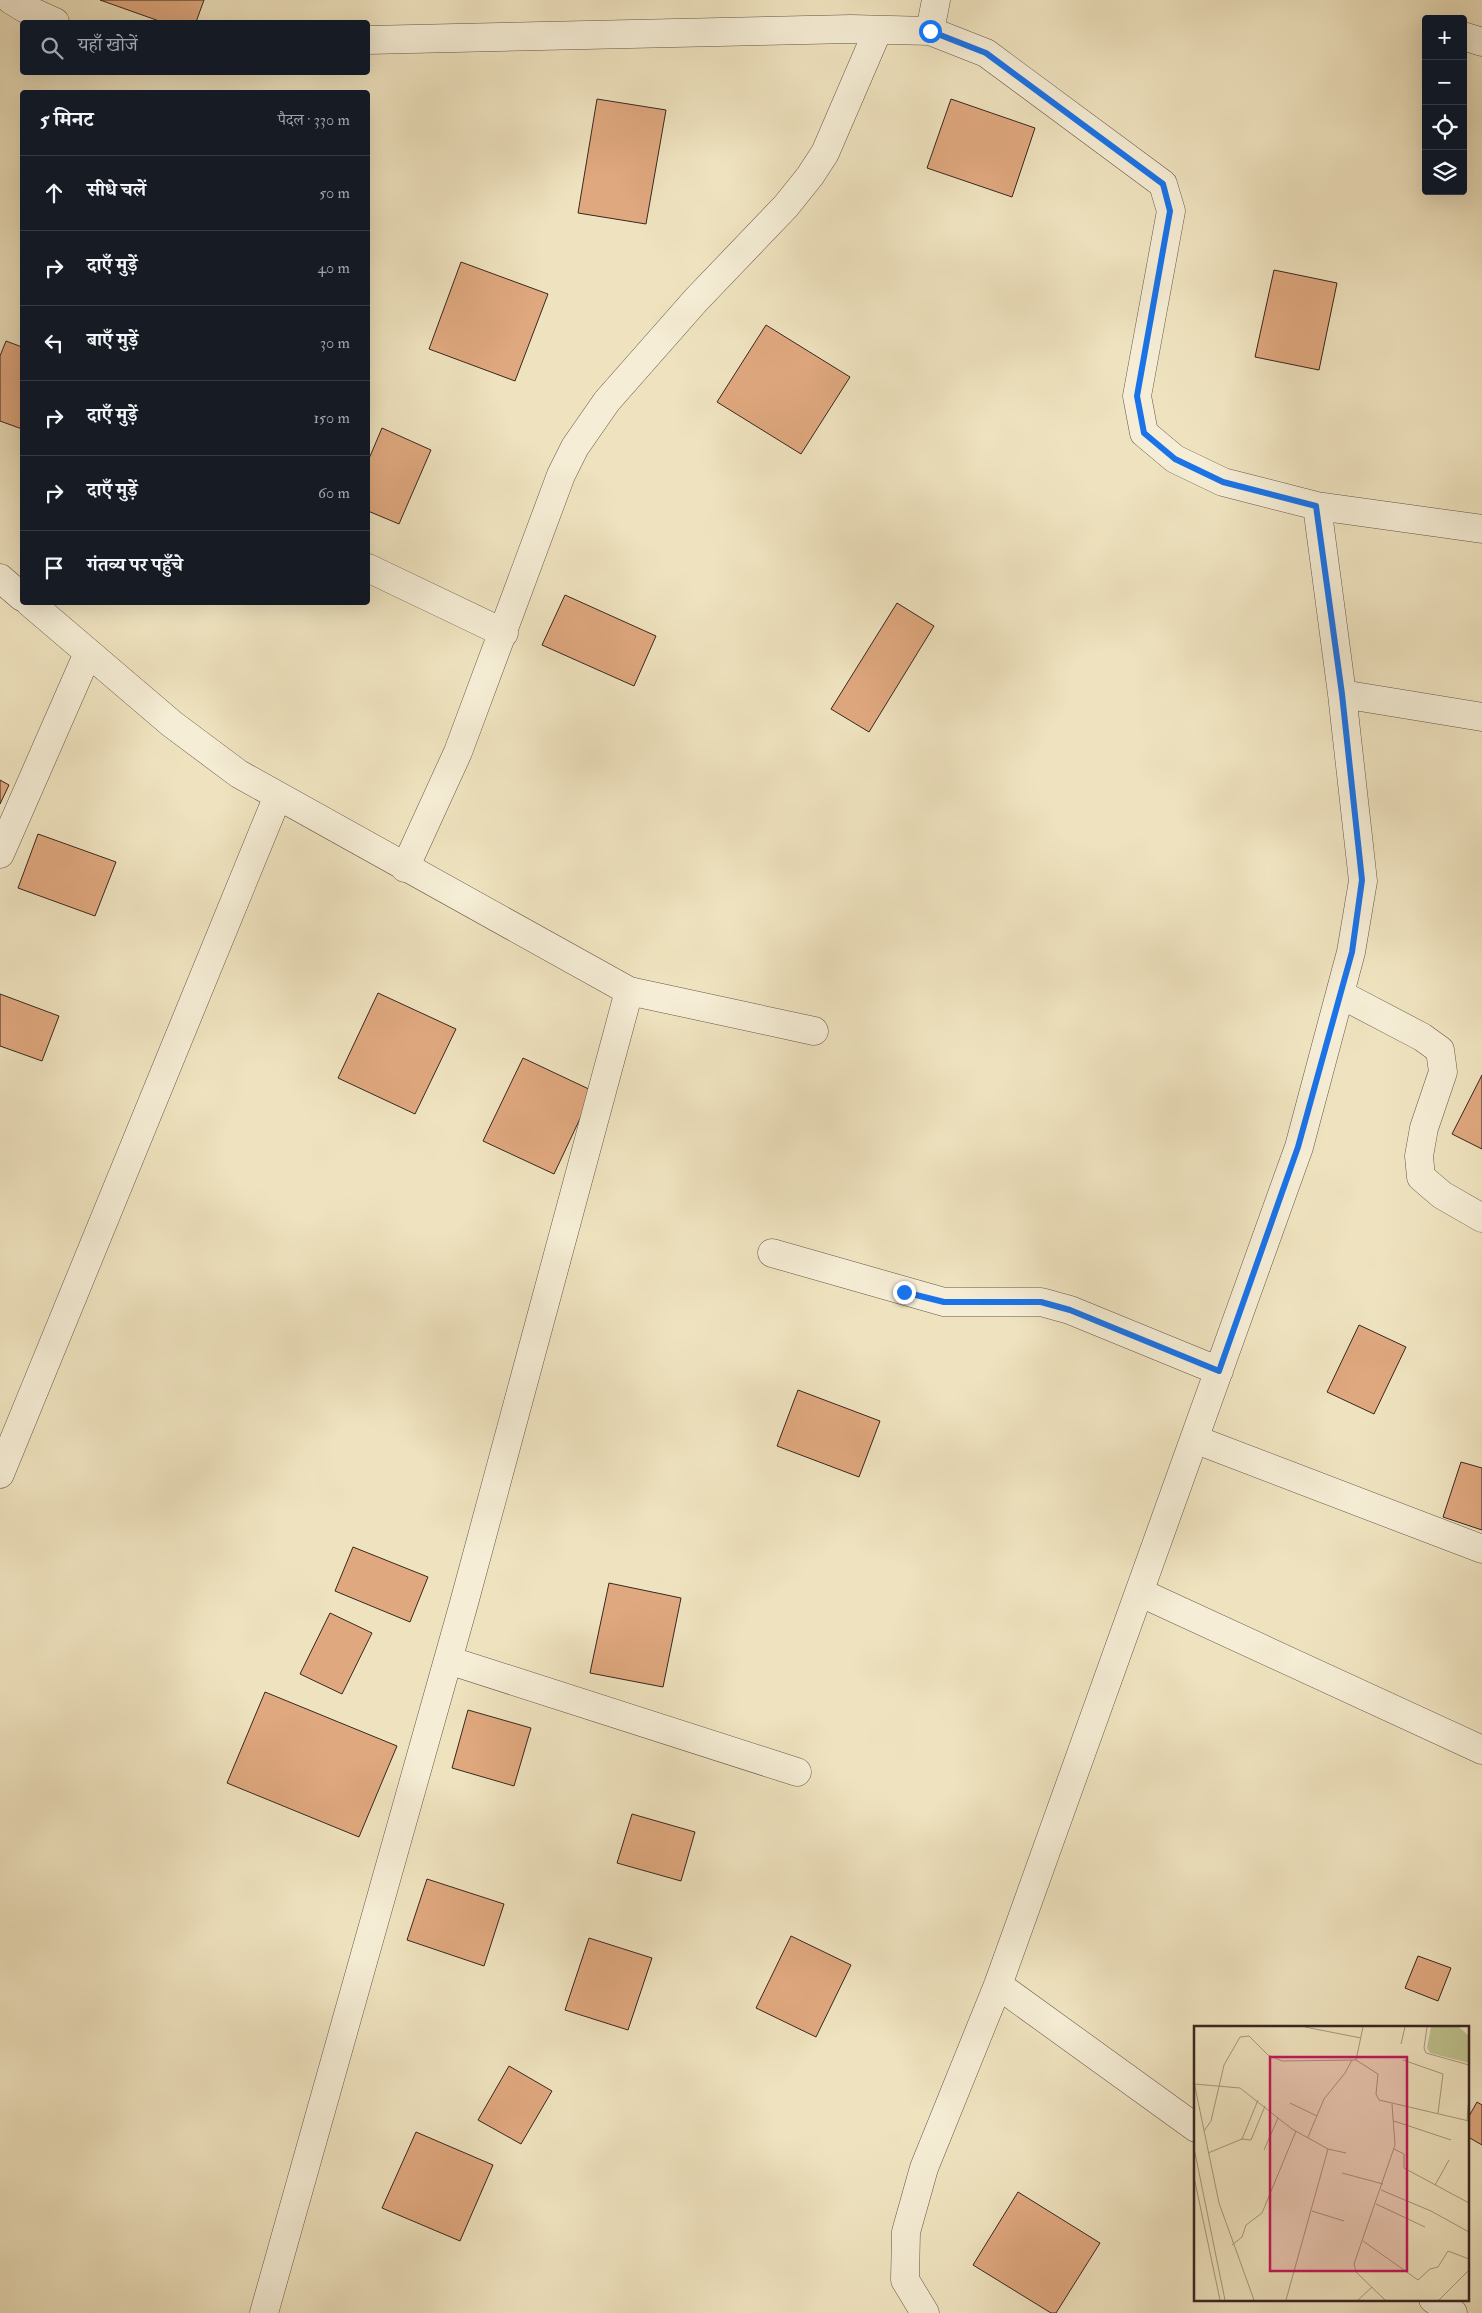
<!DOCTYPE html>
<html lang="hi">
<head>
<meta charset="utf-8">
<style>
	body { margin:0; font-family:"IM FELL Double Pica","Noto Serif Devanagari",serif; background:#242831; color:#f1f3f6 }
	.controls { position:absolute; right:15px; top:15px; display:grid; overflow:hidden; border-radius:5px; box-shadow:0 5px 20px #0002 }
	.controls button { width:45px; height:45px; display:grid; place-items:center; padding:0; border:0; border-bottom:1px solid #363941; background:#171b24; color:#f1f3f6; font:25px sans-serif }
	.stop { position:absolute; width:15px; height:15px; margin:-11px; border:4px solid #1a73e8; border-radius:50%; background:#fff }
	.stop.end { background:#1a73e8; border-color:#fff; box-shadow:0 1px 5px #0008 }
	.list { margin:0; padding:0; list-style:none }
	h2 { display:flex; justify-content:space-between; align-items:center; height:65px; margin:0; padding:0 20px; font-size:21px }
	h2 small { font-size:16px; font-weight:400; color:#9ea1a6 }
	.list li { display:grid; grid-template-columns:32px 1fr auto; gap:15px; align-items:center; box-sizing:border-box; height:75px; padding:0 20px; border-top:1px solid #363941 }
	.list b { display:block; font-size:19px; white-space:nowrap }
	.list em { font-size:16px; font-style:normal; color:#9ea1a6 }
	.icon { flex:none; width:28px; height:28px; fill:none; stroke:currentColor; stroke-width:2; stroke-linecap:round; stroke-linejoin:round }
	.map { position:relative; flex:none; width:1482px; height:2313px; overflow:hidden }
	.search { position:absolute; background:#171b24; box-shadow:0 5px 20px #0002; left:20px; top:20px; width:350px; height:55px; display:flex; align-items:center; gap:12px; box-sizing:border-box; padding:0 18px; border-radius:5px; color:#9ea1a6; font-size:19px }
	.panel { position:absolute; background:#171b24; box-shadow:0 5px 20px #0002; left:20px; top:90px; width:350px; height:515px; border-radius:5px }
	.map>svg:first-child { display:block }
	.building { fill:#e0a87f; stroke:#372721 }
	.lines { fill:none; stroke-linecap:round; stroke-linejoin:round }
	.minor-casing { stroke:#655648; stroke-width:29 }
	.minor { stroke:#f5edd5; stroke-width:28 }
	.route { stroke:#1a73e8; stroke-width:6 }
	.inset-road { fill:none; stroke:#a59880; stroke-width:1 }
	.view { fill:#c2185b; fill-opacity:0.15; stroke:#c2185b; stroke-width:2.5 }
	.inset-edge { fill:none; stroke:#372721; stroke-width:2.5 }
</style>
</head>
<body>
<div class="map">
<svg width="1482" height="2313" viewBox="0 0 1482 2313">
	<rect width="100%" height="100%" fill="#efe3bf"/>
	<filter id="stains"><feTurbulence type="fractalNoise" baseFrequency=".004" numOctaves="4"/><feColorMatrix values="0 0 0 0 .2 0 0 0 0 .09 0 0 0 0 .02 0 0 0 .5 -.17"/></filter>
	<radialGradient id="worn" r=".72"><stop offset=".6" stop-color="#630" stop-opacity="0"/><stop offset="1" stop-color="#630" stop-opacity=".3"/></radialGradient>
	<!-- building -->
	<path class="building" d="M100 0H204L196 22H162Z
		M597 99 666 110 646 224 578 213Z
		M951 99 1035 128 1012 197 927 168Z
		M461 262 548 294 515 381 429 349Z
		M1274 270 1337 283 1319 370 1255 357Z
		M766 325 850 377 801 454 717 402Z
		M6 341 22 347V429L0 421V356Z
		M382 428 431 450 399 524 368 511V461Z
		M565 595 656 636 634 686 542 645Z
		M897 603 934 626 869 732 831 709Z
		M0 780 9 785 0 804Z
		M38 834 116 862 95 916 18 888Z
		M378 993 456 1029 415 1114 338 1078Z
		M0 994 59 1016 42 1061 0 1046Z
		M523 1058 593 1091 554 1174 483 1141Z
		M1482 1075V1149L1452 1134Z
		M1359 1325 1406 1347 1374 1414 1327 1392Z
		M798 1390 880 1421 859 1477 777 1446Z
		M1461 1462 1482 1468V1530L1443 1517Z
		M353 1547 428 1577 410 1622 335 1591Z
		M609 1583 681 1598 663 1687 590 1673Z
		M330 1613 372 1633 342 1694 300 1674Z
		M265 1692 397 1746 359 1837 227 1783Z
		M468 1710 531 1728 514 1786 452 1768Z
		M632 1814 695 1832 681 1881 617 1863Z
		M427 1879 504 1904 484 1966 407 1940Z
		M791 1936 851 1965 816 2037 756 2008Z
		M589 1938 652 1958 628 2030 565 2010Z
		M1418 1956 1451 1968 1438 2001 1405 1988Z
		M509 2066 552 2091 521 2144 478 2120Z
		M1477 2102 1482 2105V2145L1468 2137V2118Z
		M416 2132 493 2165 460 2241 382 2208Z
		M1018 2192 1100 2243 1056 2313H1051L973 2265Z"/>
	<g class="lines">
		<defs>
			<path id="minor" d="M11 0 24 8 55 22
				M930 31 986 53 1163 184 1171 211 1137 396 1144 433 1175 459 1223 482 1317 506 1482 529
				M1463 36 1482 42
				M368 40 851 29 930 31 936 0
				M368 568 504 633
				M0 578 22 597
				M29 602 172 724 239 774 629 991 814 1031
				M1342 694 1482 717
				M0 854 88 653
				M405 868 458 752 561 475 575 447 607 401 696 300 786 206 810 176 825 153 878 30
				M1340 994 1422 1037 1440 1050 1443 1072 1424 1128 1419 1156 1421 1177 1442 1195 1482 1218
				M772 1253 944 1302H1041L1070 1310 1219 1371
				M1194 1439 1482 1549
				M0 1474 277 798
				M1139 1592 1482 1750
				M448 1660 797 1772
				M998 1985 1196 2128
				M1433 2299 1453 2313
				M264 2313 464 1603 629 991
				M925 2313 905 2280 906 2232 924 2168 998 1985 1299 1147 1351 952 1363 881 1342 694 1317 506"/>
		</defs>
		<!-- minor casing -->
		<use href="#minor" class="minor-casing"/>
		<!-- minor -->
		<use href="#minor" class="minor"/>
	</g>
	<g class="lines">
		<!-- route -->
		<path class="route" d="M904 1292 944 1302H1041L1070 1310 1219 1371 1298 1147 1352 952 1362 880 1342 694 1316 506 1223 482 1175 459 1144 433 1137 396 1170 211 1163 184 986 53 930 31"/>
	</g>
	<!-- overview -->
	<g transform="translate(1194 2026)">
		<rect width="275" height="275" fill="#efe3bf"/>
		<path d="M237 1H265L275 10V37L236 27 233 22Z" fill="#bec28f"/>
		<path class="inset-road" d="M111 1 167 12M233 1 230 22 232 27 275 39M207 18 211 1M162 34 184 48 182 68 185 74 275 95M209 34 249 48 244 87M0 56 25 177 60 274M0 58 46 62 98 103 134 123 152 127M96 77 123 90M200 95 257 114M273 95 275 70M10 105 17 95 30 39 46 11 55 10 74 29 88 35 162 34 169 1M114 111 130 73 151 47 158 34M48 113 57 114 71 80M0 122 31 274M200 123 210 128V142L275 177M70 124 84 92M14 127 48 113 64 74M148 147 189 158M0 151 26 274M241 159 255 134M187 164 237 185 275 206M182 178 231 201M118 185 150 195M169 215 224 254 236 243 244 241 254 225 275 233M38 219 48 211 52 199 68 187 102 105M92 274 134 123M164 274 178 261M191 274 162 246 160 238 201 119 198 78M245 274 275 244"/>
		<path class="view" d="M76 31H213V245H76Z"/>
		<rect width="275" height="275" class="inset-edge"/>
	</g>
	<rect width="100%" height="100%" filter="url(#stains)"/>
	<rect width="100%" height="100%" fill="url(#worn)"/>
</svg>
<div class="controls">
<button>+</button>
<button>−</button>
<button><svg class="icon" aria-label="locate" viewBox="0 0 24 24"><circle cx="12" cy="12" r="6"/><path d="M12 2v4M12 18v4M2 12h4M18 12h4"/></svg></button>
<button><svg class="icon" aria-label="layers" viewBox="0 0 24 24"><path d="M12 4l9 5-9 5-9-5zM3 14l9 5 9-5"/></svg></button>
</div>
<div class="stop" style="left:930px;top:31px"></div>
<div class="stop end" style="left:904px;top:1292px"></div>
<div class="search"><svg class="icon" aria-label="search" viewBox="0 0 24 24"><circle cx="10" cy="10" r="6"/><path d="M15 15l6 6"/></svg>यहाँ खोजें</div>
<section class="panel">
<h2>5 मिनट<small>पैदल · 330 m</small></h2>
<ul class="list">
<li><svg class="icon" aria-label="ahead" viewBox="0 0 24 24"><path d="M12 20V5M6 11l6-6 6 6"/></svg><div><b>सीधे चलें</b></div><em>50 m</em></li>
<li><svg class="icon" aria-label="right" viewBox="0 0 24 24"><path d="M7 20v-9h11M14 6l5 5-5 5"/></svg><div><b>दाएँ मुड़ें</b></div><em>40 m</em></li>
<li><svg class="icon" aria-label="left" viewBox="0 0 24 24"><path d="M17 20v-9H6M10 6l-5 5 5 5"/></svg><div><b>बाएँ मुड़ें</b></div><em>30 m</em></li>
<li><svg class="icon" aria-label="right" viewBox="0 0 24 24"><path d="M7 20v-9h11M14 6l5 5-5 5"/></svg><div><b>दाएँ मुड़ें</b></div><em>150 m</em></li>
<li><svg class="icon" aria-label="right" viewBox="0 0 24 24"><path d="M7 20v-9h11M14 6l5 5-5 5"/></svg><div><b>दाएँ मुड़ें</b></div><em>60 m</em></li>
<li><svg class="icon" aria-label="arrive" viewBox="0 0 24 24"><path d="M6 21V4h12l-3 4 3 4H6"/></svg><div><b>गंतव्य पर पहुँचे</b></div></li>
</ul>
</section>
</div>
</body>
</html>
